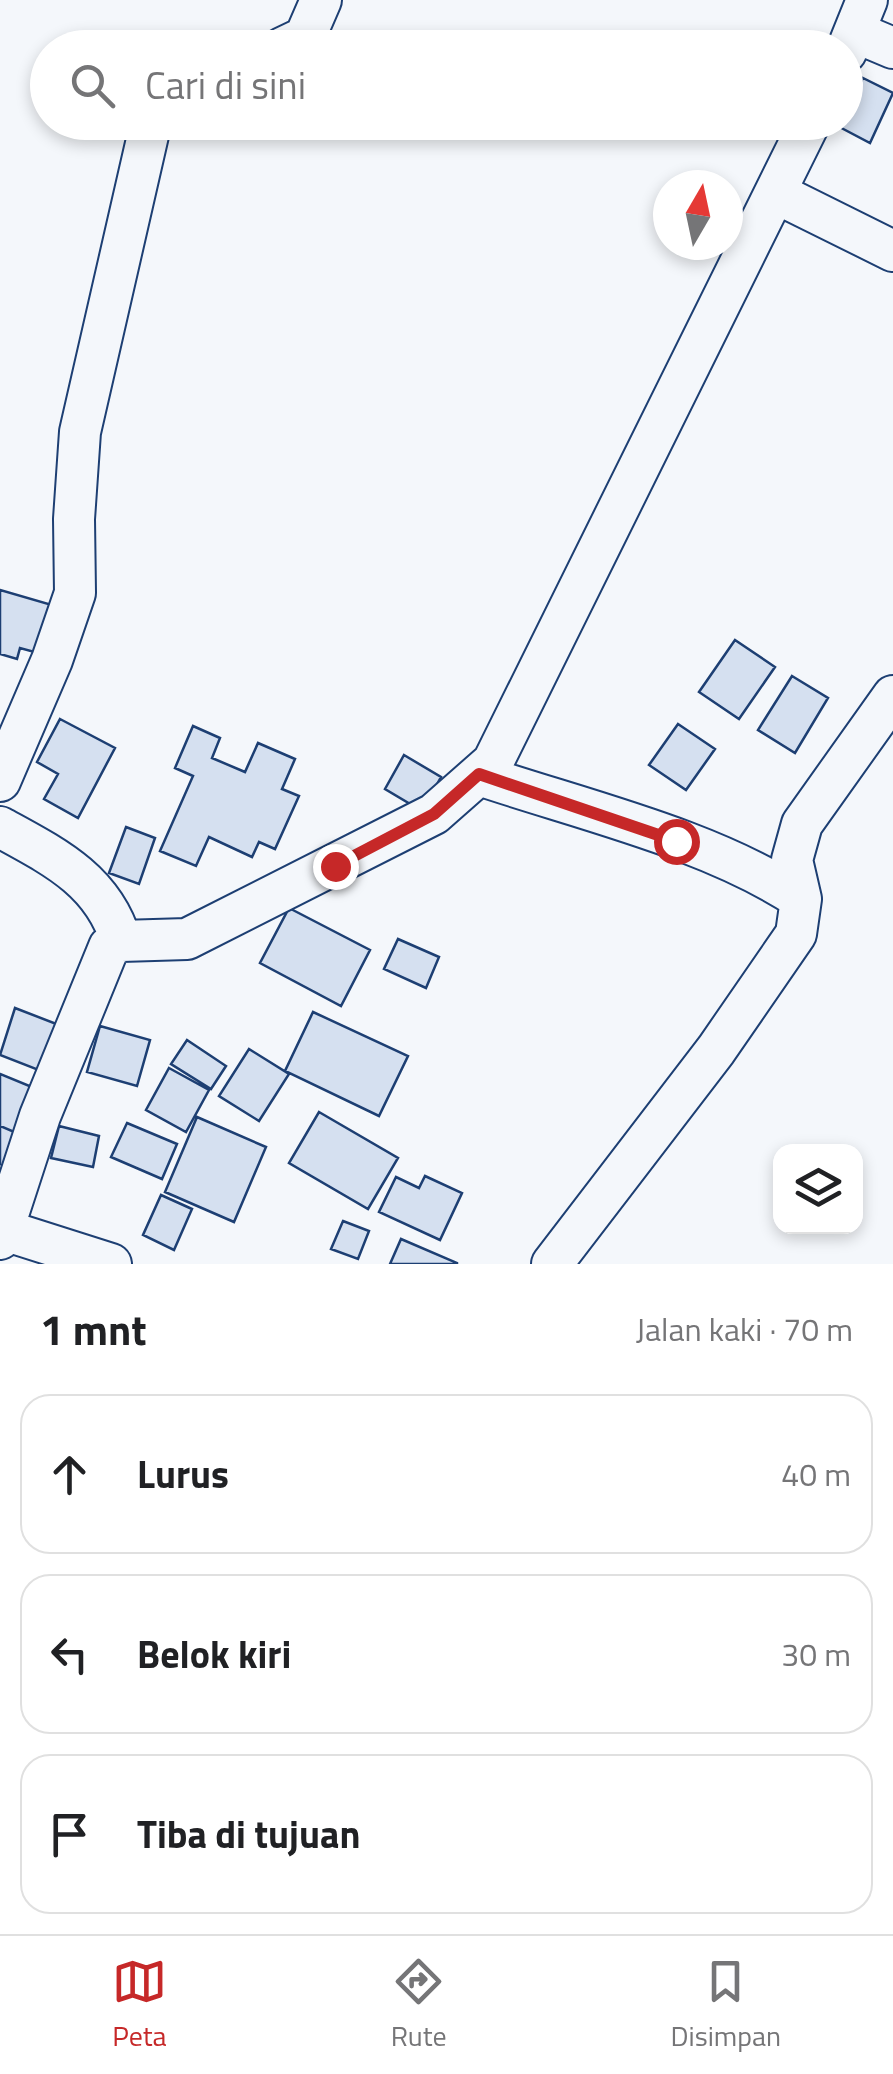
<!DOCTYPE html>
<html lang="id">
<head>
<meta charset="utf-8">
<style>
	body { margin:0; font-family:"Titillium Web",sans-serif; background:#f2f2f2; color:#202124 }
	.controls { position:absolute; right:30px; bottom:30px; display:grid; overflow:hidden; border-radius:20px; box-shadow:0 5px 15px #0003 }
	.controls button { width:90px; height:90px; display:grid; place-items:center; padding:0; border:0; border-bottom:2px solid #e0e0e0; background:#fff; color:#202124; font:50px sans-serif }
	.compass { position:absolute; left:653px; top:170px; width:90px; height:90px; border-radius:50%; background:#fff; box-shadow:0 5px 15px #0003; rotate:9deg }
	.stop { position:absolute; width:30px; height:30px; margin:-22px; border:8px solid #c62828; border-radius:50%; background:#fff }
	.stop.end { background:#c62828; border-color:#fff; box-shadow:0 2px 10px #0008 }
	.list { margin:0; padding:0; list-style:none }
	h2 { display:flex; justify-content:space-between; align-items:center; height:130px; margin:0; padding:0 40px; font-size:42px }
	h2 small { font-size:32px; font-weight:400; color:#757577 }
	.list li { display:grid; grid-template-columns:65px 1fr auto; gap:30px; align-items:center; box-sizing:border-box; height:160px; margin:0 20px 20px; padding:0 20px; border:2px solid #e0e0e0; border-radius:30px }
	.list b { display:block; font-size:38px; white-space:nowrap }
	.list em { font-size:32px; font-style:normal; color:#757577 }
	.icon { flex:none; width:55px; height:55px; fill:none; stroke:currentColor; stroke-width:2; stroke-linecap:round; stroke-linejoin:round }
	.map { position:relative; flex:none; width:893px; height:1264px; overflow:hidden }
	.search { position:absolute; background:#fff; box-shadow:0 5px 15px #0003; left:30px; right:30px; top:30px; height:110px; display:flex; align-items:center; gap:25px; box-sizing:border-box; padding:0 35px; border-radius:55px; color:#757577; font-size:38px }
	.sheet { height:670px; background:#fff }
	nav { display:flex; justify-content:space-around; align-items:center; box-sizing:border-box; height:140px; border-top:2px solid #e0e0e0; background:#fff; font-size:28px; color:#757577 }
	nav a { display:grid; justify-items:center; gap:5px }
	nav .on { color:#c62828 }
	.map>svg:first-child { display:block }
	.building { fill:#d5e0f0; stroke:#1d3f73; stroke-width:2.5 }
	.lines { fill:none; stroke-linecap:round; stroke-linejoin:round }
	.minor-casing { stroke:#1d3f73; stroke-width:44 }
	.minor { stroke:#f4f7fb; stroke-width:40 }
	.route { stroke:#c62828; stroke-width:12 }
</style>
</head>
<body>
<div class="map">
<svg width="893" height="1264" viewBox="0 0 893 1264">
	<rect width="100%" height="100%" fill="#f4f7fb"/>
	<!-- building -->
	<path class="building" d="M863 78 893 93 870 143 830 122H846V97L852 100Z
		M0 590 52 605 38 653 20 648 17 659 0 654Z
		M735 640 775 667 739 719 699 692Z
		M792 676 828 698 795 753 758 730Z
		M60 719 115 748 78 818 44 799 58 774 37 762Z
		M678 724 715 749 686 790 649 765Z
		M193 726 220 738 212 758 245 772 258 743 295 759 282 789 299 796 275 849 259 842 252 857 209 837 196 866 160 851 193 776 175 768Z
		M404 755 441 777 422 811 385 789Z
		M126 827 155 838 139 884 109 873Z
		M289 908 370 950 341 1006 260 963Z
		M398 939 439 957 426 988 384 969Z
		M15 1008 59 1025 41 1071 0 1055Z
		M313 1012 408 1056 379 1116 285 1071Z
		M100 1026 150 1040 137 1086 87 1072Z
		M187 1040 226 1066 211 1089 171 1064Z
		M249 1049 289 1074 259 1121 219 1096Z
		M169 1068 209 1090 186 1132 146 1110Z
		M0 1074 44 1092 26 1137 0 1126Z
		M319 1112 398 1158 368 1209 289 1163Z
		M197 1117 266 1147 234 1222 165 1192Z
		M127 1123 177 1144 162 1179 111 1157Z
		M0 1126 26 1137 13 1169 0 1164Z
		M59 1126 99 1136 93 1167 51 1158Z
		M425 1176 462 1193 440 1240 379 1212 396 1177 419 1188Z
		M161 1195 192 1209 174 1250 143 1235Z
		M343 1221 369 1231 358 1259 331 1249Z
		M401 1239 457 1263V1264H390Z"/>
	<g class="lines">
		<defs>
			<path id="minor" d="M855 32 893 48
				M282 48 305 37 321 0
				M846 52 867 0
				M776 193 893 251
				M479 775C583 810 710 839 801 899
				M0 781 52 660 75 593 74 519 80 432 151 122
				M0 827C53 856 103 880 121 941
				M4 1230 111 1264
				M0 1239 40 1116 109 947 121 941 187 939 434 814 493 762 810 122
				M552 1264 716 1050 796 934 801 899 792 860 802 824 893 696"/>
		</defs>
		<!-- minor casing -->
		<use href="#minor" class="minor-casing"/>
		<!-- minor -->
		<use href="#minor" class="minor"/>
	</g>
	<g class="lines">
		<!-- route -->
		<path class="route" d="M335 866 434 814 479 774 676 841"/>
	</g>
</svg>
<div class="controls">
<button><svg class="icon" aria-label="layers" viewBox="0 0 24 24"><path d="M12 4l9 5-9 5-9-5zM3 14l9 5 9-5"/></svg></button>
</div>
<svg class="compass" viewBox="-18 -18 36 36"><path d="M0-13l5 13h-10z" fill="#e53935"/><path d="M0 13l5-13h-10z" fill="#757577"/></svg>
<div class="stop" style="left:676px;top:841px"></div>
<div class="stop end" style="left:335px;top:866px"></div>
<div class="search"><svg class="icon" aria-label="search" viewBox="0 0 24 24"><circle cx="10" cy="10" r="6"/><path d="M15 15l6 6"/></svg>Cari di sini</div>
</div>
<section class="sheet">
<h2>1 mnt<small>Jalan kaki · 70 m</small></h2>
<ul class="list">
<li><svg class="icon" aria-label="ahead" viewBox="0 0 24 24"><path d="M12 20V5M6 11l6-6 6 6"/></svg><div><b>Lurus</b></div><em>40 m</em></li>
<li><svg class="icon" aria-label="left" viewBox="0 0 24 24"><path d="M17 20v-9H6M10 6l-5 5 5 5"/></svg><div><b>Belok kiri</b></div><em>30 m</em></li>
<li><svg class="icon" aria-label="arrive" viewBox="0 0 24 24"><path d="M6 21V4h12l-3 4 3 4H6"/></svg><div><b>Tiba di tujuan</b></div></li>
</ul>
</section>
<nav>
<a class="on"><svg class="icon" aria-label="map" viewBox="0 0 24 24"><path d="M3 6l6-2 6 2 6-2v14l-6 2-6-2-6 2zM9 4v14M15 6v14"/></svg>Peta</a>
<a><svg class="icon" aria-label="directions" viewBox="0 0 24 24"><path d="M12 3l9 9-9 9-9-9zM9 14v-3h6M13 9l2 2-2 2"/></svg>Rute</a>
<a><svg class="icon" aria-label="saved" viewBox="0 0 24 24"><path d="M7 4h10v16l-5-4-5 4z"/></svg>Disimpan</a>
</nav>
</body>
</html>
